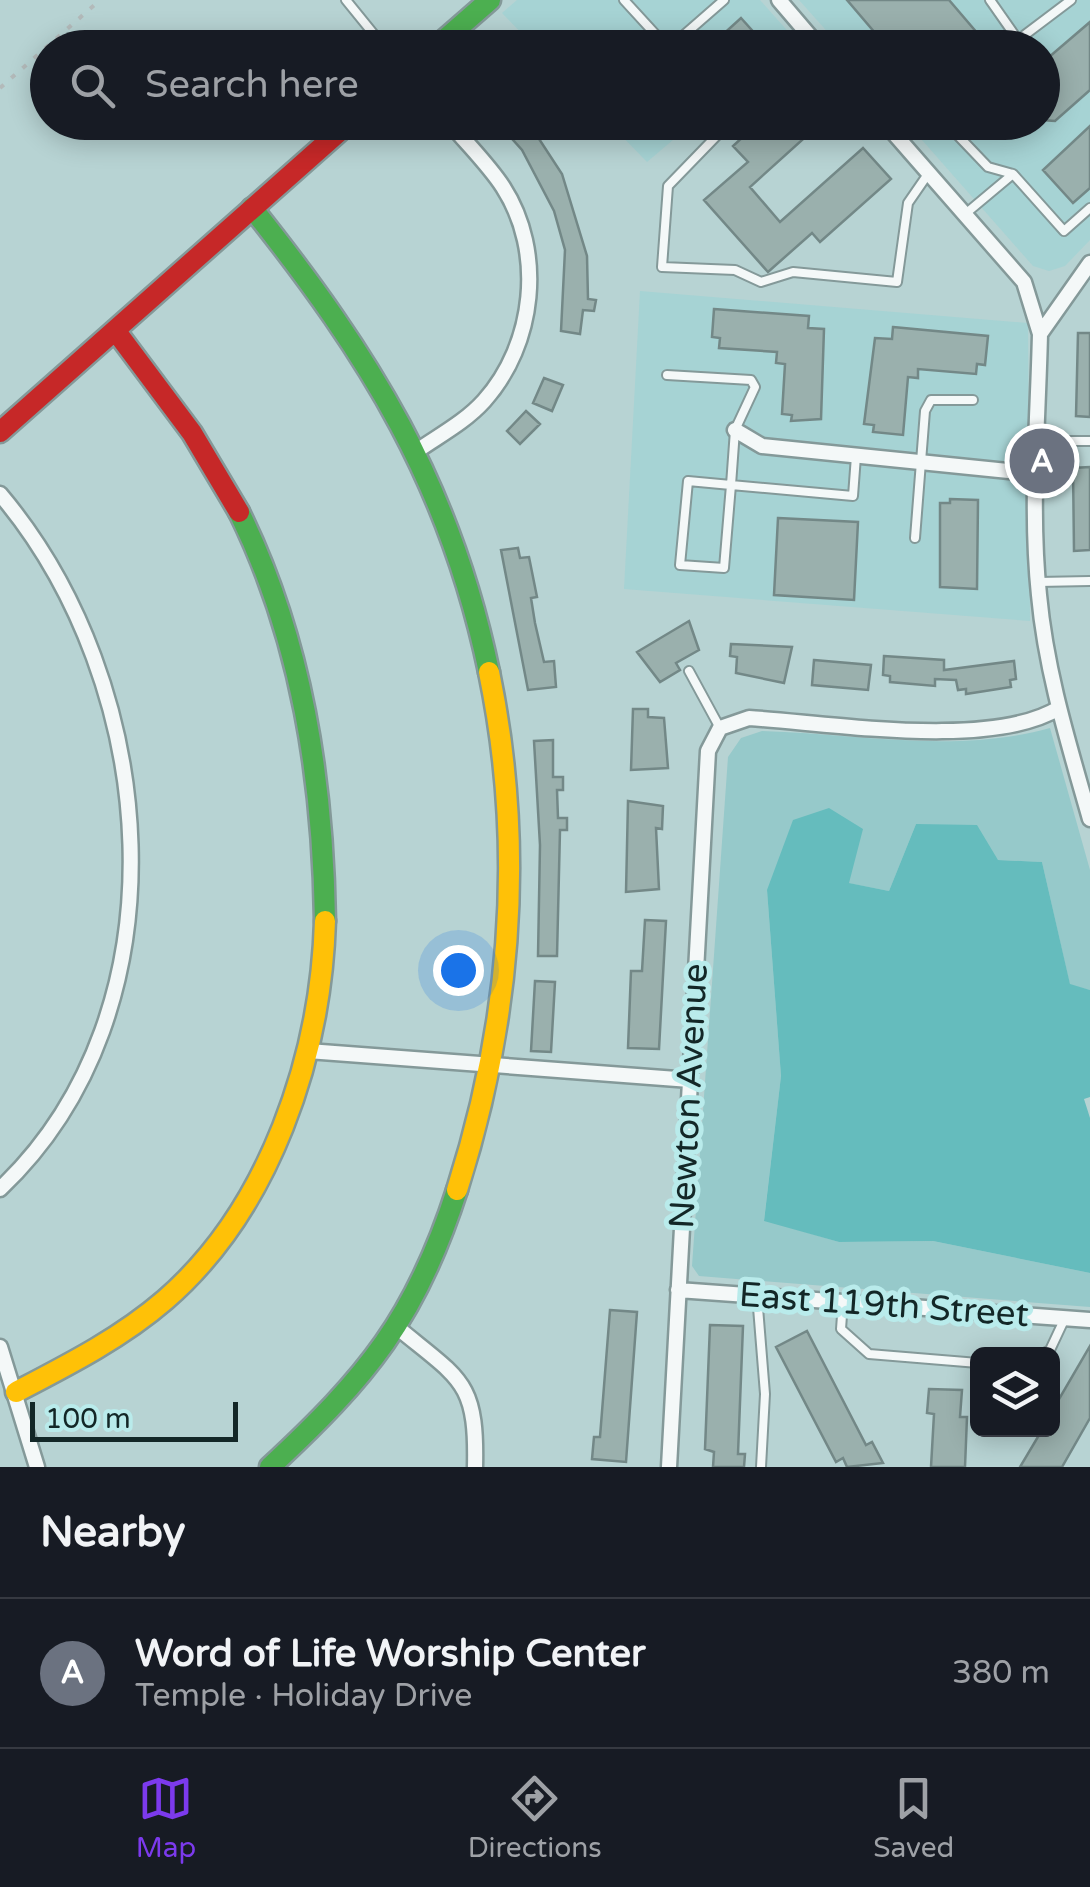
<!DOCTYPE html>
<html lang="en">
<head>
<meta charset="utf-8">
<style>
	body { margin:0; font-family:"Varela Round",sans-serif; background:#242831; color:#f1f3f6 }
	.controls { position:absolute; right:30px; bottom:30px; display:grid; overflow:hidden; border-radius:15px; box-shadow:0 5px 25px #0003 }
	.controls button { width:90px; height:90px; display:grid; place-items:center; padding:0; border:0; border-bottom:2px solid #363941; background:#171b24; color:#f1f3f6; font:50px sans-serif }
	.scale { position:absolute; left:30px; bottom:25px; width:208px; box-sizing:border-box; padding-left:10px; border:5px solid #132727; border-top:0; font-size:28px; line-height:35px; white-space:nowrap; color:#132727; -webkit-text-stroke:8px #b9ebeb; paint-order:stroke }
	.you { position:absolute; left:458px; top:970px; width:35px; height:35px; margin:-25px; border:8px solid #fff; border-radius:50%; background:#1a73e8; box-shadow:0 0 0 15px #1a73e833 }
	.badge { display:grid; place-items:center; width:65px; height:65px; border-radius:50%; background:#7c3aed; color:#fff; font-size:32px; font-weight:700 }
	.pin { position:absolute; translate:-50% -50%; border:5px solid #fff; box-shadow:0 2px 10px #0006 }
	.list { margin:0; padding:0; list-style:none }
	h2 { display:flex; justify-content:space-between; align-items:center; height:130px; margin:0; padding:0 40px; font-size:42px }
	h2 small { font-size:32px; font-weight:400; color:#9ea1a6 }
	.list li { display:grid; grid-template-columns:65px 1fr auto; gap:30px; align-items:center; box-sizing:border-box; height:150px; padding:0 40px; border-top:2px solid #363941 }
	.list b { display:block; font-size:38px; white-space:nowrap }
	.list p { margin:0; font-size:32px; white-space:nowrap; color:#9ea1a6 }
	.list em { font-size:32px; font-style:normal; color:#9ea1a6 }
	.icon { flex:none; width:55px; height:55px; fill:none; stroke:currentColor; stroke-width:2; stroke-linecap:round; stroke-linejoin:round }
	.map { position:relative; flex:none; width:1090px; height:1467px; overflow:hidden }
	.search { position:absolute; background:#171b24; box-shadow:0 5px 25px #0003; left:30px; right:30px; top:30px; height:110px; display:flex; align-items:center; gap:25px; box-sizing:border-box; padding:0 35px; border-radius:55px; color:#9ea1a6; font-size:38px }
	.sheet { height:280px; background:#171b24 }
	nav { display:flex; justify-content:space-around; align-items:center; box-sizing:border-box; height:140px; border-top:2px solid #363941; background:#171b24; font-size:28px; color:#9ea1a6 }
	nav a { display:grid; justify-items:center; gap:5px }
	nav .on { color:#7c3aed }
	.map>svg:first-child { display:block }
	.built { fill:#a6d3d4 }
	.green { fill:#96c9ca }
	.forest { fill:#65bcbd }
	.building { fill:#9ab0ad; stroke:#738887; stroke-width:2.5 }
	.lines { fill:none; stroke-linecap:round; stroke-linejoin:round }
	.lane-casing { stroke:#849999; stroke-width:12 }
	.street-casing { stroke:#849999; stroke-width:19 }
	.fast-casing { stroke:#849999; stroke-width:25 }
	.slow-casing { stroke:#849999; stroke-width:25 }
	.jam-casing { stroke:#849999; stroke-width:25 }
	.lane { stroke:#f4f8f8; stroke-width:8 }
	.street { stroke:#f4f8f8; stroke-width:14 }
	.fast { stroke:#4caf50; stroke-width:20 }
	.slow { stroke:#ffc107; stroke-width:20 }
	.jam { stroke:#c62828; stroke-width:20 }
	.rail { stroke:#b3baba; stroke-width:4; stroke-dasharray:5 10; stroke-linecap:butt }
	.labels { text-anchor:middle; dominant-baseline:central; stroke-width:10; stroke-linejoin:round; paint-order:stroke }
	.street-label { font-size:35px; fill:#132727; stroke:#b9ebeb }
</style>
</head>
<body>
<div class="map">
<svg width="1090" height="1467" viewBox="0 0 1090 1467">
	<rect width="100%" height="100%" fill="#b7d3d3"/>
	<!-- built -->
	<path class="built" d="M517 0H760L793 37 781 48 535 47 502 13Z
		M799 0H1090V240L1065 266 1049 271 1033 266 907 123 1042 122V48L841 47Z
		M609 123H693L647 162Z
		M640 291 1028 323 1030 621 624 589Z"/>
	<!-- green -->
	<path class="green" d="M1050 728 1090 870V990L1070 985 1042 862 998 860 916 824 889 891 848 883 767 890 781 1076 764 1220 839 1242 933 1241 1090 1273V1307L699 1276 692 1266 728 757 741 738 762 731C858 734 956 754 1050 728Z"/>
	<!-- forest -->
	<path class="forest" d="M829 808 863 829 849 883 889 891 916 824 977 825 998 860 1042 862 1070 984 1090 990V1097L1084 1099 1090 1118V1273L933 1241 839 1242 764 1221 781 1076 767 890 793 820Z"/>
	<!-- building -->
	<path class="building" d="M847 0H949L990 48H888Z
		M741 18 768 48H708Z
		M1090 22V90L1055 121 1042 120V63Z
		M497 122H528L562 174 587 256 588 299 596 300 594 311 583 310 580 334 561 331 565 250 554 211 522 150Z
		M759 122H822L750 187 780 222 863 148 891 179 820 242 812 233 768 272 704 200 748 162 733 146Z
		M1090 126V188L1073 203 1043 170Z
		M714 309 809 316 808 328 824 329 821 419 791 421 792 415 782 414 785 364 776 363 777 352 719 348 720 338 712 337Z
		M893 327 988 336 985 365 977 364 976 374 918 369V378L908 377 903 435 873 432 874 425 864 424 875 338 892 339Z
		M1078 333H1090V417L1076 416Z
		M544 378 563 385 552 411 533 403Z
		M526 411 540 424 520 444 507 431Z
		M1090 467V550L1074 551 1073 468Z
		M950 499 978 500 977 589 940 587V503H950Z
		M778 518 858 522 854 600 774 595Z
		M518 548 520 558 529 557 537 597 531 598 535 623 544 662 554 661 556 687 528 690 501 550Z
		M689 621 699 650 676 663 680 670 660 682 637 652Z
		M731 644 792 647 784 683 736 673 737 657 730 656Z
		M884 656 944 660V670L1014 661 1016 679 1010 680 1011 687 966 694V689L958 690 956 680 935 679V686L890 682V676L883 675Z
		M814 660 871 665 868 690 812 685Z
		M633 709H648V717L664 718 668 768 631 770Z
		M553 740V777H563V790H557L558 818H567V830H560L557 956H538L540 845 534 741Z
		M628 801 663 806 662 829 656 828 659 889 626 892Z
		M645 920 666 921 659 1049 628 1048 631 971H642Z
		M535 981 555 982 551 1052 531 1051Z
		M610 1310 637 1312 626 1462 592 1459 594 1437H600Z
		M710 1325 743 1326 738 1454H745L744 1467H713L714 1452 705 1449Z
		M807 1331 866 1445 872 1442 883 1463 847 1467 843 1458 836 1462 776 1347Z
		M1090 1346V1418L1062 1467H1020L1042 1430H1052V1411Z
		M929 1389 962 1390 960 1417H967L965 1467H931L934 1414 927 1413Z"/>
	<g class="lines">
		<defs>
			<path id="lane" d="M346 0 385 48
				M624 0 668 48
				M990 0 1018 40 1071 0
				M669 48 724 0
				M730 122 668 186 662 267 735 270 761 282 793 272 897 282 908 203 928 174
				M945 122 988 167 1013 174 1064 231 1090 208
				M964 215 1013 174
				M667 375 751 380 755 387 735 430 731 485 853 496 856 456
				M1038 441H1090
				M688 481 731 485 724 568 680 565Z
				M915 538 925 411 931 400H973
				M1038 582 1090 581
				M689 671 720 728
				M757 1295 765 1394 761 1467
				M843 1302 841 1329 869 1354 978 1363
				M1042 1354 1050 1350 1065 1318"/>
			<path id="street" d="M779 0 820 48
				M884 122 1024 282 1040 334C1038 420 1030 509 1039 595 1046 672 1069 745 1090 819
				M1040 334 1090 263
				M735 430 762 446 1037 474
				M417 451C440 435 465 422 484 401 535 344 545 252 503 187 488 164 467 144 449 122
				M0 494C159 682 189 1010 0 1189
				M308 1051 690 1080
				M678 1290 1090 1320
				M398 1328C461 1380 477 1381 475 1467
				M0 1347 37 1467
				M669 1467 708 751 720 728 749 718C830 723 990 750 1059 708"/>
			<path id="fast" d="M435 48 490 0
				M252 208C370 356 450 484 489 672
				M239 512C302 640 323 780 325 921
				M270 1467C367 1377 416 1318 457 1190"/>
			<path id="slow" d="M457 1190C511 1021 525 846 489 672
				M16 1392C68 1365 121 1338 165 1300 270 1209 321 1056 325 921"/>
			<path id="jam" d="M115 330 192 433 239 512
				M0 432 350 122"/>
		</defs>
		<!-- lane casing -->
		<use href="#lane" class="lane-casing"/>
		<!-- street casing -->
		<use href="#street" class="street-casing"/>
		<!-- fast casing -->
		<use href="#fast" class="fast-casing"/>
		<!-- slow casing -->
		<use href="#slow" class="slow-casing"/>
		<!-- jam casing -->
		<use href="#jam" class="jam-casing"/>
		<!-- lane -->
		<use href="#lane" class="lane"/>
		<!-- street -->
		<use href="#street" class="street"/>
		<!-- fast -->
		<use href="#fast" class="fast"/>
		<!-- slow -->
		<use href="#slow" class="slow"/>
		<!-- jam -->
		<use href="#jam" class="jam"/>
		<!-- rail -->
		<path class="rail" d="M0 88 100 0"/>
	</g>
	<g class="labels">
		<!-- street labels -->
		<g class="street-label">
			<text transform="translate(689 1096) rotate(-87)">Newton Avenue</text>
			<text transform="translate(884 1305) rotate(4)">East 119th Street</text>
		</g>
	</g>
</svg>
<div class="controls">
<button><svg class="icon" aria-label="layers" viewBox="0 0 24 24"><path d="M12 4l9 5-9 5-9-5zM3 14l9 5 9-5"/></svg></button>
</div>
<div class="scale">100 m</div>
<div class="you"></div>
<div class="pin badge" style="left:1042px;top:461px;background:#6b7280">A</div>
<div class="search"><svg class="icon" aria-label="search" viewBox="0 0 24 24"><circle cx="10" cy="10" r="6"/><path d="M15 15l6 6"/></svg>Search here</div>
</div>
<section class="sheet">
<h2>Nearby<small></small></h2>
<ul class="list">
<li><span class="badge" style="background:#6b7280">A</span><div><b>Word of Life Worship Center</b><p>Temple · Holiday Drive</p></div><em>380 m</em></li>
</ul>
</section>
<nav>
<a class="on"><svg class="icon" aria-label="map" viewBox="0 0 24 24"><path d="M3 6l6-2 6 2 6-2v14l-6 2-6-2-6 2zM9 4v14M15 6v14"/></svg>Map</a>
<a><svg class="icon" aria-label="directions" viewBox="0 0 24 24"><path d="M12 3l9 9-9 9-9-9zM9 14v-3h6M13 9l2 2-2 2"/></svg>Directions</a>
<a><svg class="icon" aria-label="saved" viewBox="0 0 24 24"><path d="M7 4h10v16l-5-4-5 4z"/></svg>Saved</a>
</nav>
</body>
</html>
